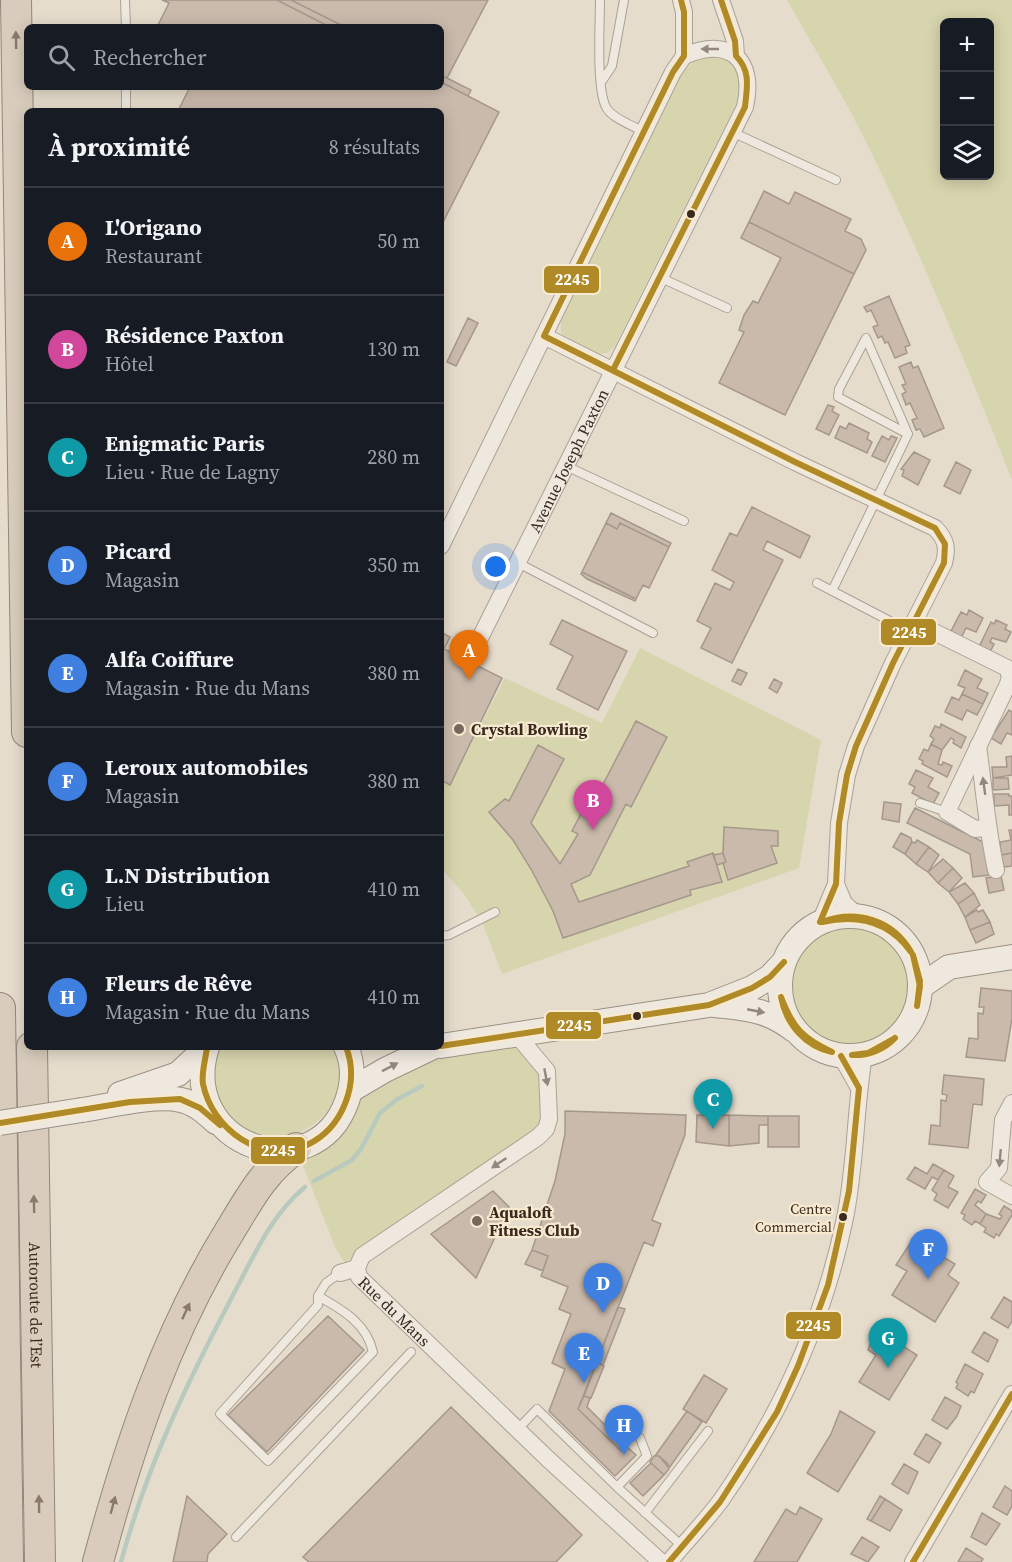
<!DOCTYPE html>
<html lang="fr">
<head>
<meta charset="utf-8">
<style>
	body { margin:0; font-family:"Source Serif 4",serif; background:#20242c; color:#f1f3f6 }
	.controls { position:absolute; right:18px; top:18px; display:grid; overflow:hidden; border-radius:9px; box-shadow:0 3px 15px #0003 }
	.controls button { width:54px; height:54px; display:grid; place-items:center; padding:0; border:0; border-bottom:2px solid #363941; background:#171b24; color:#f1f3f6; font:30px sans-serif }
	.you { position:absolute; left:496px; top:567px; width:21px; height:21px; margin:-15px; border:4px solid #fff; border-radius:50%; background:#1a73e8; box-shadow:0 0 0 9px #1a73e833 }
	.badge { display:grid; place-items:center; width:39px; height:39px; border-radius:50%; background:#1a73e8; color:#fff; font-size:20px; font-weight:700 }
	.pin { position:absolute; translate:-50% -50px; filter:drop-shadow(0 2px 3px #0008) }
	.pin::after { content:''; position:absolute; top:32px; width:21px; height:18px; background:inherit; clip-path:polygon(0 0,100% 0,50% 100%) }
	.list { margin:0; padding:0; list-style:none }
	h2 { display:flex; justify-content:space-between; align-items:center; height:78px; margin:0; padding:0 24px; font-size:26px }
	h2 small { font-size:20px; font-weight:400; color:#9ea1a6 }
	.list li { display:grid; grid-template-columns:39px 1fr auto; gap:18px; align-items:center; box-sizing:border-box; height:108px; padding:0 24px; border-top:2px solid #363941 }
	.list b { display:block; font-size:22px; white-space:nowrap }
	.list p { margin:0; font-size:20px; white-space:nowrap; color:#9ea1a6 }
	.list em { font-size:20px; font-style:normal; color:#9ea1a6 }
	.icon { flex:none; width:33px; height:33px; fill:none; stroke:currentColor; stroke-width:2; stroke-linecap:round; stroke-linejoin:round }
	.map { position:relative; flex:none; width:1012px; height:1562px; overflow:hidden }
	.search { position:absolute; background:#171b24; box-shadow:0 3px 15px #0003; left:24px; top:24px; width:420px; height:66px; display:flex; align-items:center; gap:15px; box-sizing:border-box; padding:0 21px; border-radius:9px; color:#9ea1a6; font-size:22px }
	.panel { position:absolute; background:#171b24; box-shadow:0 3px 15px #0003; left:24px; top:108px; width:420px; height:942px; border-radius:9px }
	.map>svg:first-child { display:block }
	.green { fill:#d7d5ad; fill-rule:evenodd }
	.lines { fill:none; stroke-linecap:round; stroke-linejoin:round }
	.stream { stroke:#b8cabe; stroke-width:4.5 }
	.building { fill:#cabaac; stroke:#a6978b; stroke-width:1.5 }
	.service-casing { stroke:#aba195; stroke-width:10 }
	.minor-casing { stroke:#aba195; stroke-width:18 }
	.secondary-casing { stroke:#9b9185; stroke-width:26 }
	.motorway-casing { stroke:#90877c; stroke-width:32 }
	.service { stroke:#eee8de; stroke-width:8 }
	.minor { stroke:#eee8de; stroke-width:16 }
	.secondary { stroke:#eee8de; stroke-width:24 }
	.motorway { stroke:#d9ccbc; stroke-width:30 }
	.secondary-bridge-casing { stroke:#9b9185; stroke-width:26; stroke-linecap:butt }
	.secondary-bridge { stroke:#eee8de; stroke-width:24 }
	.bus-1-casing { stroke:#f7ead1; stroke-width:10 }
	.bus-1 { stroke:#b08a26; stroke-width:6 }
	.oneway { fill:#8a7a6c }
	.oneway2 { fill:#94887e }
	.bus-dot { fill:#3a291d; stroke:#f7ead1; stroke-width:2 }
	.poi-dot { fill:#76685a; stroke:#f7ead1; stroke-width:2 }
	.labels { text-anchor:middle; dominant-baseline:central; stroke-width:4.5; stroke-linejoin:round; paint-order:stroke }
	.bus-label { font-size:14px; fill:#3a291d; stroke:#f7ead1; text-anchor:end }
	.street-label { font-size:16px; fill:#3a291d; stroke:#f7ead1 }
	.poi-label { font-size:16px; font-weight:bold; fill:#3a291d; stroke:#f7ead1; text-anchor:start }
	.line-badge { stroke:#f7ead1; stroke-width:2 }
	.badge-label { font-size:16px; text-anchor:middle; font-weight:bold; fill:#fff }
</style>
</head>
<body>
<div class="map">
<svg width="1012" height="1562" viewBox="0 0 1012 1562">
	<rect width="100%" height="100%" fill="#e6dccc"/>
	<!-- green -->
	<path class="green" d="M787 0H1012V480C967 366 921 254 867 144 843 95 814 48 787 0ZM944 22H990V176H944Z
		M711 54C732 61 740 70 742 92L615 346 607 353 599 354 565 338 561 332V320L682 73 694 61Z
		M640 648 821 740 799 868 502 974 482 922 463 893 441 868V780L450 784 505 678 602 723Z
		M788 985a61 61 0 1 1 122 0a61 61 0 1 1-122 0Z
		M514 1045 543 1076 545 1120 532 1136 345 1263 336 1249 300 1158 354 1108 366 1090 433 1060Z
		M219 1047H335C362 1120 268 1172 224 1108 212 1089 212 1068 219 1047Z"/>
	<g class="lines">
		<!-- stream -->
		<path class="stream" d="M314 1181 352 1160 361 1149 380 1113 396 1100 422 1086
			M121 1562C147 1466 186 1385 232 1297 253 1258 270 1216 305 1187"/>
	</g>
	<!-- building -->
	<path class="building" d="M162 0H277L330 27H157L169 3Z
		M277 0H291L345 27H330Z
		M291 0H488L447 78 441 75V27H345Z
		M441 75 471 90 468 96 441 82Z
		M441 82 499 112 441 226V111H178L190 87H441Z
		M764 191 789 204 795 192 851 219 845 231 861 239 866 250 854 274 749 222Z
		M749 222 854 274 785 415 719 383 744 332 739 330 744 315 753 301 758 303 781 258 741 238Z
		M889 296 910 345 905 347 907 353 895 358 888 342 885 343 882 336 878 338 873 327 878 325 871 310 867 312 864 307Z
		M468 318 478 323 456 366 447 362Z
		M911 362 913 368 918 366 944 428 924 437 920 429 916 430 912 420 917 418 910 403 906 405 902 394 906 392 902 385 906 384 899 367Z
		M828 405 834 407 832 411 839 415 829 435 816 429Z
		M849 423 869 433 867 439 872 442 867 453 835 438 840 426 846 429Z
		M882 436 889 440 891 436 897 438 885 462 872 456Z
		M914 452 930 460 918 485 902 476 904 470 901 469Z
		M956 462 971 470 960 494 944 486Z
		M752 507 810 536 800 558 767 541 763 550 783 560 732 663 701 648 711 628 697 621 715 583 730 590 734 582 712 570 730 533 737 536Z
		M611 513 671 543 669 547 620 523 617 529 606 523Z
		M606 523 617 529 620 523 669 547 649 588 643 585 636 599 582 572Z
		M582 572 636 599 635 601 587 579 581 574Z
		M969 610 983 618 976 632 966 628 961 638 950 633 961 612 967 615Z
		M562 620 627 651 598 710 557 689 573 656 550 644Z
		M996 620 1007 625 1005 629 1011 632 1006 642 992 638 990 642 994 644 990 652 979 647 991 622 994 624Z
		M441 632 450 637 444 649 502 678 450 785 441 780Z
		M738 669 747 673 741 685 732 681Z
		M965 670 982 679 977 688 988 693 983 704 962 694 965 688 958 685Z
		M774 679 782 683 777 693 769 688Z
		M962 694 983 704 977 715 967 710 962 720 945 712 952 697 959 700Z
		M1009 710 1012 712V735L1007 733 1001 744 991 738Z
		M636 721 667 737 631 807 626 804 590 875 571 884 579 902 689 866 687 862 713 853 722 882 690 890 691 895 563 938 553 911 531 869 513 840 489 812 505 799 509 801 538 745 564 759 531 823 560 864 578 834 572 831 595 787 600 790Z
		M941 724 966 737 961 748 953 743 954 740 951 738 942 750 931 744 934 739 930 736 935 726 940 728Z
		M931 744 942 750 938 764 942 765 943 762 952 766 947 777 922 764 923 761 919 759 924 749 928 751Z
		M1012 756V775L993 778 992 767H1007L1006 757Z
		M916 770 933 778 928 787 939 793 933 804 912 793 915 787 909 784Z
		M993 778H1008L1009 789 993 790Z
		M994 794H1009V796H1012V815H1009V805L994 806Z
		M884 802 901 804 899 822 882 819Z
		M915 808 985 843 990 875 973 877 970 854 907 823Z
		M724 827 778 831V846H771L777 863 728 880 723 863 726 862 723 854Z
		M1009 830H1012V853L1001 855 1000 842 1011 840Z
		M901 833 911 838 912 842 905 854 893 847Z
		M917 840 929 847 916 864 905 854 912 842 915 843Z
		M929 847 939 855 928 872 916 864Z
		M723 853 726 862 717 865 713 855Z
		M1012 853V866L1004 867 1001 855Z
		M943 859 953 868 938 883 928 872Z
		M953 868 962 878 949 892 938 883Z
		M1001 876 1004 890 989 893 986 878Z
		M965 883 974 893 958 904 949 892Z
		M974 893 980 905 965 917 958 904Z
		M977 910 978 912 983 910 990 922 970 930 965 917Z
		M990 922 994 934 976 943 970 930Z
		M981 988 1012 991V1018L1005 1061 966 1057 969 1038 978 1039V1013L983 1014 984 1007H979Z
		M944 1075 984 1079 982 1105 973 1104 968 1148 929 1144 931 1125 940 1126 941 1100 946 1101 947 1095 942 1094Z
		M565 1111 686 1115 685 1135 652 1220 661 1224 653 1246 644 1242 578 1409 621 1451 626 1446 636 1455 615 1476 549 1411 565 1369 552 1363 571 1314 559 1309 568 1287 541 1276 548 1256 532 1250 555 1181 565 1134Z
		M697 1115H729V1146L696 1142Z
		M729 1115 768 1116V1125H759V1143L729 1146Z
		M768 1116H799V1147H768Z
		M933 1164 944 1170 938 1180 932 1177 925 1189 907 1179 915 1167 927 1174Z
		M944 1170 954 1176 948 1187 958 1192 948 1208 934 1200 937 1194 932 1190Z
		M975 1189 986 1195 981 1203 978 1201 975 1205 986 1214 980 1224 975 1221 972 1225 963 1219 965 1215 961 1213Z
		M493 1191 509 1207 476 1278 431 1234Z
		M1004 1206 1012 1211V1215L999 1236 996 1234 994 1238 984 1232 986 1228 980 1224 986 1214 1000 1219 1002 1216 999 1214Z
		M913 1239 955 1264 948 1275 959 1283 935 1322 892 1295 907 1271 896 1265Z
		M532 1250 548 1256 543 1271 525 1264Z
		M1004 1297 1012 1302V1321L1008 1328 991 1318Z
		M618 1307 625 1309 603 1365 597 1362Z
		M328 1316 364 1350 267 1452 228 1415Z
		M883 1325 900 1335 896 1342 917 1355 889 1400 859 1382 876 1355 868 1350 873 1337Z
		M984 1332 998 1340 988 1362 972 1352Z
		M597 1362 604 1366 591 1398 584 1396Z
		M965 1364 983 1374 974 1393 971 1391 968 1396 956 1388 958 1384 956 1382Z
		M704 1375 727 1389 706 1423 683 1409Z
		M584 1396 590 1398 587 1407 626 1446 621 1451 578 1409Z
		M945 1397 961 1406 957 1416 947 1429 932 1420Z
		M451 1407 582 1535 556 1562H309L303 1557Z
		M687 1411 702 1422 669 1468 659 1456H655Z
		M840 1411 875 1432 838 1492 807 1473 831 1434Z
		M926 1434 941 1443 929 1463 914 1454Z
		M654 1456H659L668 1464 669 1469 664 1475 650 1462Z
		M651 1463 664 1475 643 1496 630 1483Z
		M904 1464 918 1472 908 1494 892 1484Z
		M1005 1486 1012 1491V1506L1007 1515 993 1507Z
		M187 1496 227 1534 208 1554 207 1562H173Z
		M880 1496 885 1499 871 1521 867 1519Z
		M885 1499 902 1510 890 1531 871 1521Z
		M800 1507 822 1519 797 1562H754L786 1509 796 1515Z
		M982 1513 1000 1524 986 1545 971 1537Z
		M862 1537 879 1547 868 1562 851 1554Z
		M966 1548 983 1559 981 1562H958Z"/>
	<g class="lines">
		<defs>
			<path id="service" d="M125 0 126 27
				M600 0C600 24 596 88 606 107 611 118 634 126 644 132
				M602 81 612 66 624 0
				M126 87V111
				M732 132 836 180
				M659 277 727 308
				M566 466 684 521
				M518 563 653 633
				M817 583 909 631
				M832 591 908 434 866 338 839 389 838 397 908 434
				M920 803 947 812
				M441 936 449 935 495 912
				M318 1296V1305L220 1414 268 1461 373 1352C367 1324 343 1310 318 1296L326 1283 340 1273
				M517 1430 537 1409 617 1487 682 1546
				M617 1487 647 1456 640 1438
				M645 1513 708 1431
				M236 1537 411 1352"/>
			<g id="minor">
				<path d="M721 0 735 41 736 56"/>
				<path d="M544 336 795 462 935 528C946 539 948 548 944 563L893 663 856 746 847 775 839 823 836 884 820 922"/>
				<path d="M441 546 673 72 684 56V12L681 0"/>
				<path d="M914 622 1007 668 1010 676 1008 684 947 812 975 829 987 828"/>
				<path id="s1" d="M481 636 745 107C756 59 729 36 684 56"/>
				<path d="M978 746C984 788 987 829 996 870"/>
				<path d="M836 884 844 903 858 916"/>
				<path id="s2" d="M516 1034 547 1071 549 1119 546 1129 538 1137 362 1256 357 1268 359 1277 548 1459 661 1562"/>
				<path d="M841 1056 859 1088"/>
				<path d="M1012 1103 1003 1120 999 1168 987 1182 1012 1196"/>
				<path d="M340 1273 357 1268"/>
				<path d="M669 1562C686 1541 706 1521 722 1499 781 1414 824 1320 845 1218 856 1164 855 1109 864 1055"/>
				<path d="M913 1562 1012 1394"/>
			</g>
			<path id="secondary" d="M780 986a70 70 0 1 1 140 0a70 70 0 1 1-140 0Z
				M920 987 949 967 1012 957
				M715 1005C748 1009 767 1009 794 1030
				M441 1046 709 1005 752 988 770 977 784 962
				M207 1047C176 1146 314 1193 347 1101 353 1084 354 1064 346 1047
				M351 1090 385 1070 433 1047
				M120 1094 178 1074 206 1048
				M82 1110C108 1106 156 1094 181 1100 195 1103 206 1113 216 1122"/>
			<g id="motorway">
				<path d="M16 0 27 732"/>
				<path d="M0 1008 8 1562"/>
				<path id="s3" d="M32 1047 40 1562"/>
				<path d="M98 1562C129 1446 167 1332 231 1229 251 1196 264 1171 296 1148"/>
			</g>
		</defs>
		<!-- service casing -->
		<use href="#service" class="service-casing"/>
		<!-- minor casing -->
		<use href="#minor" class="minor-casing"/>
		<!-- secondary casing -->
		<use href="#secondary" class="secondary-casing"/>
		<!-- motorway casing -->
		<use href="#motorway" class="motorway-casing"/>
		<!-- service -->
		<use href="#service" class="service"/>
		<!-- minor -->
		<use href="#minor" class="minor"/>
		<!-- secondary -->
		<use href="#secondary" class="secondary"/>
		<!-- motorway -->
		<use href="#motorway" class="motorway"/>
		<defs>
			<path id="secondary-bridge" d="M0 1123 82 1110"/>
		</defs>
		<!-- secondary-bridge casing -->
		<use href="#secondary-bridge" class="secondary-bridge-casing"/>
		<!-- secondary-bridge -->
		<use href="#secondary-bridge" class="secondary-bridge"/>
		<defs>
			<path id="bus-1" d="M681 0 684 12V56L673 72 544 336 795 462 935 528 945 544 944 563 893 663 856 746 847 775 839 823 836 884 820 922
				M613 370 745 107C747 87 751 71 736 56L735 41 721 0
				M822 922C856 909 893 920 911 952
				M822 922C858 914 889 921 911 952
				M913 955 920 981 917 1006
				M913 955 920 986 917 1006
				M781 997C793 1028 802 1038 832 1052
				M781 997C786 1024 805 1046 832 1052
				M441 1046 709 1005 752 988 770 977 784 962
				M207 1047C206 1058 201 1073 203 1084 212 1129 262 1166 307 1145 343 1128 360 1083 346 1047
				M852 1055C867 1056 884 1050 895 1038
				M852 1055 868 1053 895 1038
				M0 1123 130 1102 180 1099 200 1108 220 1125
				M669 1562 720 1502 777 1412 798 1366 828 1285 849 1191 859 1088 841 1056
				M913 1562 1012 1394"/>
		</defs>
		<!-- bus-1 casing -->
		<use href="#bus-1" class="bus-1-casing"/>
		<!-- bus-1 -->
		<use href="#bus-1" class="bus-1"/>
	</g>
	<!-- one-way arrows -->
	<defs><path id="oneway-solid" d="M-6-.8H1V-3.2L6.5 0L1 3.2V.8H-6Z" transform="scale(1.5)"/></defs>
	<g class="oneway">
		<use href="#oneway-solid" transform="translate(16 40) rotate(-91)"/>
		<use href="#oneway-solid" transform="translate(34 1204) rotate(-91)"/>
		<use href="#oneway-solid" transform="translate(186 1311) rotate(-65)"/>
		<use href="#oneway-solid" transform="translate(39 1504) rotate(-91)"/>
		<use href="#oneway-solid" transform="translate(113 1505) rotate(-75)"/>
	</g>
	<g class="oneway2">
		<use href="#oneway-solid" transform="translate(710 49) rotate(-180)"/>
		<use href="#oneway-solid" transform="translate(984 786) rotate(-98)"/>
		<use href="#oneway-solid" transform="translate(756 1011) rotate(11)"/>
		<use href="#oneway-solid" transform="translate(390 1067) rotate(-27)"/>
		<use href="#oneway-solid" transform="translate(546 1077) rotate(79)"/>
		<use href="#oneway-solid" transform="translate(1000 1158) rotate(95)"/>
		<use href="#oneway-solid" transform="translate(499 1163) rotate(146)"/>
	</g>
	<!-- markers -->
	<g class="bus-dot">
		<circle cx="691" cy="214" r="5"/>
		<circle cx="637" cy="1016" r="5"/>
		<circle cx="843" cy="1217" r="5"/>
	</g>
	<g class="poi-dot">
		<circle cx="459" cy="729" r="6"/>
		<circle cx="477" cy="1221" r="6"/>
	</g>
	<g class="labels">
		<!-- bus labels -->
		<g class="bus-label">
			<text x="832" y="1209">Centre<tspan x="832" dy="18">Commercial</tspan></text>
		</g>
		<!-- street labels -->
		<g class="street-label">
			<text stroke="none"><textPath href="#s1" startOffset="196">Avenue Joseph Paxton</textPath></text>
			<text stroke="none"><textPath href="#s3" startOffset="258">Autoroute de l’Est</textPath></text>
			<text stroke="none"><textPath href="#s2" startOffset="402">Rue du Mans</textPath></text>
		</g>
		<!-- poi labels -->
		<g class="poi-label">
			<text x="471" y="729">Crystal Bowling</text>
			<text x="489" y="1212">Aqualoft<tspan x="489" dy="18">Fitness Club</tspan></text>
		</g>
	</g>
	<g class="line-badge">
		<rect x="543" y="265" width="57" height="29" rx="6" fill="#b08a26"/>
		<rect x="880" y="618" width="57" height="28" rx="6" fill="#b08a26"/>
		<rect x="545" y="1011" width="57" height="29" rx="6" fill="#b08a26"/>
		<rect x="250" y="1136" width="56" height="29" rx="6" fill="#b08a26"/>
		<rect x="785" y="1311" width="57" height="29" rx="6" fill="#b08a26"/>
	</g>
	<g class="badge-label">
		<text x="572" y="285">2245</text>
		<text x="909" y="638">2245</text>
		<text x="574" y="1031">2245</text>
		<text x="278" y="1156">2245</text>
		<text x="813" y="1331">2245</text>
	</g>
</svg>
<div class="controls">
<button>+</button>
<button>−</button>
<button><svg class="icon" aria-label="layers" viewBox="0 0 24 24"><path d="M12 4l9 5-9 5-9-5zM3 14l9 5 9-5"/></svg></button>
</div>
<div class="you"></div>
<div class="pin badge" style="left:469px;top:680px;background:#e8710a">A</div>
<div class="pin badge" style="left:593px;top:830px;background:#d1479c">B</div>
<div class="pin badge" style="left:713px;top:1129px;background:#0f9aa8">C</div>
<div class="pin badge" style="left:603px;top:1313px;background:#3f7fe0">D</div>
<div class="pin badge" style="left:584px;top:1383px;background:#3f7fe0">E</div>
<div class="pin badge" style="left:928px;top:1279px;background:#3f7fe0">F</div>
<div class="pin badge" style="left:888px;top:1368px;background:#0f9aa8">G</div>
<div class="pin badge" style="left:624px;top:1455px;background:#3f7fe0">H</div>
<div class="search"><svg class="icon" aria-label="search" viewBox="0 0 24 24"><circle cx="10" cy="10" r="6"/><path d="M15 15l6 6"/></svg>Rechercher</div>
<section class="panel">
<h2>À proximité<small>8 résultats</small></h2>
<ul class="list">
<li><span class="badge" style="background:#e8710a">A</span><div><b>L'Origano</b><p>Restaurant</p></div><em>50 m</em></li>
<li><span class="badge" style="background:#d1479c">B</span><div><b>Résidence Paxton</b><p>Hôtel</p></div><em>130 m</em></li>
<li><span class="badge" style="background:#0f9aa8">C</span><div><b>Enigmatic Paris</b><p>Lieu · Rue de Lagny</p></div><em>280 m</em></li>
<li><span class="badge" style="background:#3f7fe0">D</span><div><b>Picard</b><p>Magasin</p></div><em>350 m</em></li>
<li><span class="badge" style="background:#3f7fe0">E</span><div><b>Alfa Coiffure</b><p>Magasin · Rue du Mans</p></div><em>380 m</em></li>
<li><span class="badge" style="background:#3f7fe0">F</span><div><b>Leroux automobiles</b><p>Magasin</p></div><em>380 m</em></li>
<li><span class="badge" style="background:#0f9aa8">G</span><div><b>L.N Distribution</b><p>Lieu</p></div><em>410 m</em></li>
<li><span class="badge" style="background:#3f7fe0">H</span><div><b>Fleurs de Rêve</b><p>Magasin · Rue du Mans</p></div><em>410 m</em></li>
</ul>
</section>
</div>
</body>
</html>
